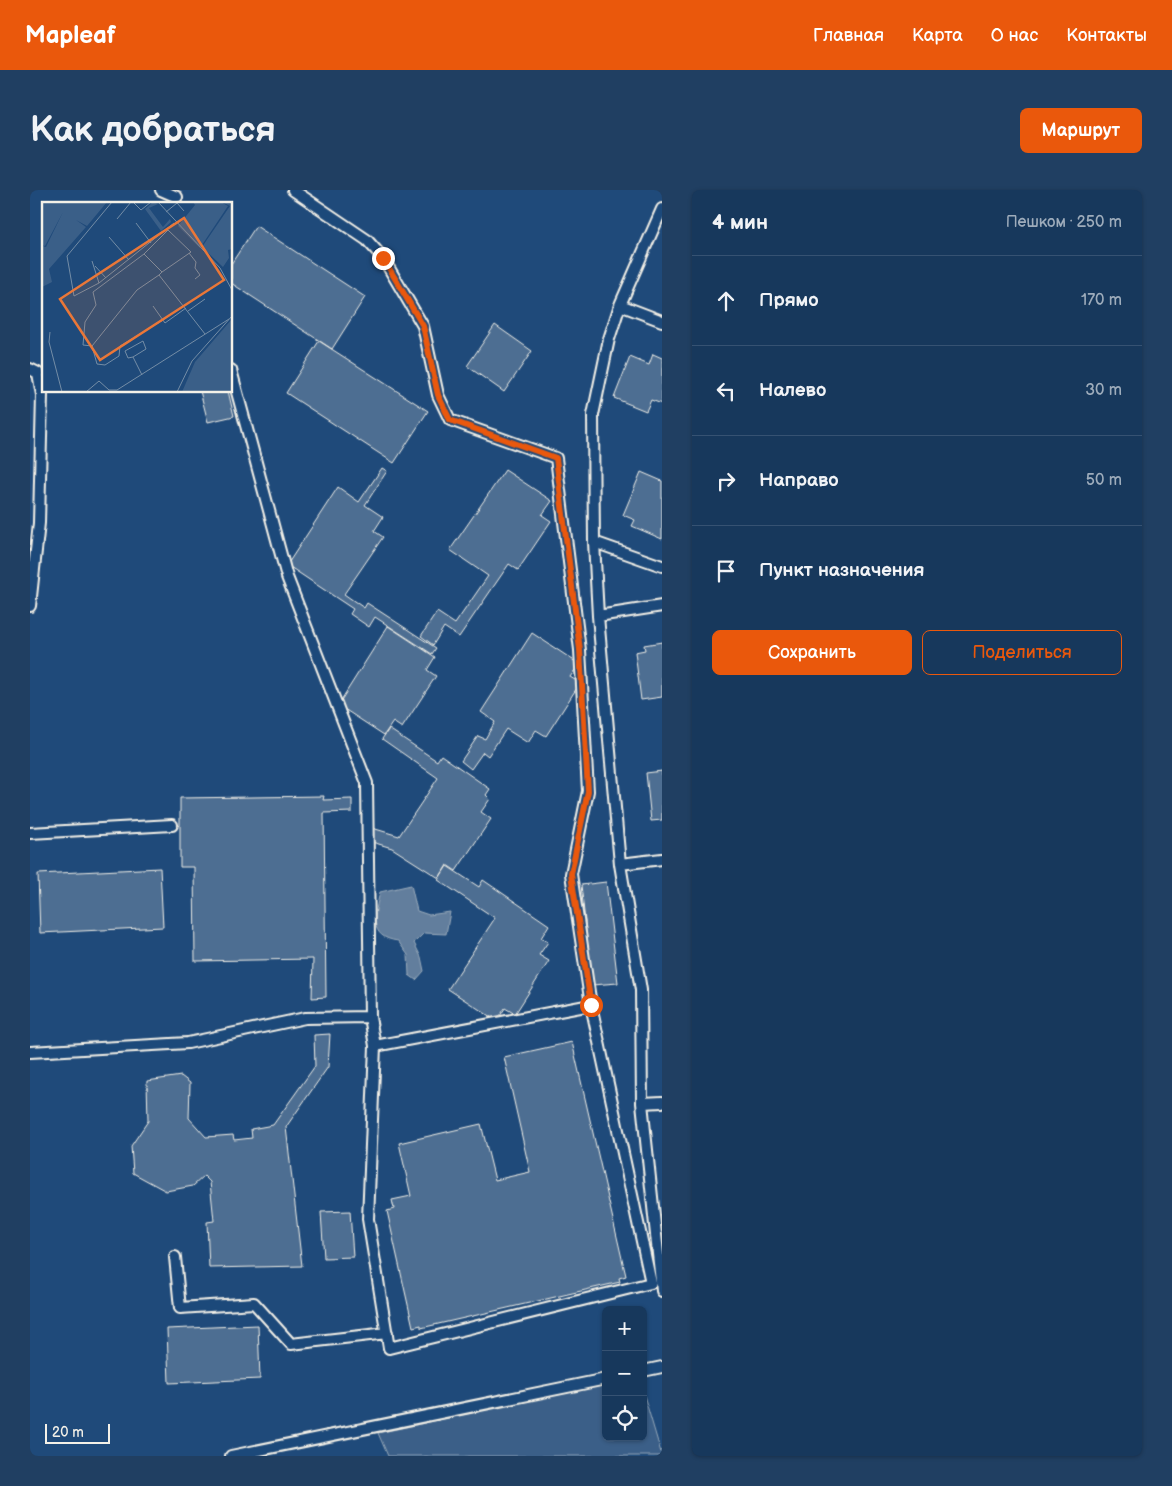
<!DOCTYPE html>
<html lang="ru">
<head>
<meta charset="utf-8">
<style>
	body { margin:0; font-family:"Balsamiq Sans",sans-serif; background:#203f62; color:#f1f3f6 }
	.controls { position:absolute; right:15px; bottom:15px; display:grid; overflow:hidden; border-radius:8px; box-shadow:0 1px 4px #0004 }
	.controls button { width:45px; height:45px; display:grid; place-items:center; padding:0; border:0; border-bottom:1px solid #365272; background:#17385c; color:#f1f3f6; font:25px sans-serif }
	.scale { position:absolute; left:15px; bottom:12px; width:65px; box-sizing:border-box; padding-left:5px; border:2px solid #f4f1e8; border-top:0; font-size:14px; line-height:18px; white-space:nowrap; color:#f4f1e8; -webkit-text-stroke:4px #1f4a7a; paint-order:stroke }
	.stop { position:absolute; width:15px; height:15px; margin:-11px; border:4px solid #ea580c; border-radius:50%; background:#fff }
	.stop.end { background:#ea580c; border-color:#fff; box-shadow:0 1px 5px #0008 }
	.list { margin:0; padding:0; list-style:none }
	h2 { display:flex; justify-content:space-between; align-items:center; height:65px; margin:0; padding:0 20px; font-size:21px }
	h2 small { font-size:16px; font-weight:400; color:#9eacbb }
	.list li { display:grid; grid-template-columns:32px 1fr auto; gap:15px; align-items:center; box-sizing:border-box; height:90px; padding:0 20px; border-top:1px solid #365272 }
	.list b { display:block; font-size:19px; white-space:nowrap }
	.list em { font-size:16px; font-style:normal; color:#9eacbb }
	.actions { display:flex; gap:10px; padding:15px 20px }
	.actions a { flex:1; padding:11px 0; border:1px solid #ea580c; border-radius:8px; text-align:center; font-size:18px; color:#ea580c }
	.actions .main { background:#ea580c; color:#fff }
	.icon { flex:none; width:28px; height:28px; fill:none; stroke:currentColor; stroke-width:2; stroke-linecap:round; stroke-linejoin:round }
	.map { position:relative; flex:none; width:632px; height:1266px; overflow:hidden; border-radius:8px }
	header { display:flex; align-items:center; gap:30px; box-sizing:border-box; height:70px; padding:0 25px; background:#ea580c; color:#fff }
	header strong { font-size:24px }
	nav { display:flex; gap:28px; margin-inline-start:auto; font-size:18px }
	.intro { display:flex; align-items:center; justify-content:space-between; box-sizing:border-box; height:120px; padding:0 30px }
	h1 { margin:0; font-size:35px }
	.button { padding:12px 22px; border-radius:8px; background:#ea580c; color:#fff; font-size:18px; font-weight:700 }
	main { display:flex; gap:30px; padding:0 30px }
	aside { flex:1; background:#17385c; border-radius:8px; box-shadow:0 1px 4px #0004 }
	.map>svg:first-child { display:block }
	.green { fill:#3a5f88; stroke:#97a8b8 }
	.water { fill:#627e9d; stroke:#9cacbb }
	.building { fill:#4d6e92; stroke:#f4f1e8 }
	.lines { fill:none; stroke-linecap:round; stroke-linejoin:round }
	.lane-casing { stroke:#f4f1e8; stroke-width:14 }
	.lane { stroke:#1f4a7a; stroke-width:10 }
	.route { stroke:#ea580c; stroke-width:6 }
	.inset-road { fill:none; stroke:#748da6; stroke-width:1 }
	.view { fill:#ea7738; fill-opacity:0.15; stroke:#ea7738; stroke-width:2.5 }
	.inset-edge { fill:none; stroke:#f4f1e8; stroke-width:2.5 }
</style>
</head>
<body>
<header>
<strong>Mapleaf</strong>
<nav><a>Главная</a><a>Карта</a><a>О нас</a><a>Контакты</a></nav>
</header>
<div class="intro"><h1>Как добраться</h1><a class="button">Маршрут</a></div>
<main>
<div class="map">
<svg width="632" height="1266" viewBox="0 0 632 1266">
	<rect width="100%" height="100%" fill="#1f4a7a"/>
	<filter id="ink" filterUnits="userSpaceOnUse"><feTurbulence type="fractalNoise" baseFrequency=".02" numOctaves="2"/><feDisplacementMap in="SourceGraphic" scale="10" xChannelSelector="R" yChannelSelector="G"/><feConvolveMatrix kernelMatrix="1 2 1 2 8 2 1 2 1" color-interpolation-filters="sRGB"/></filter>
	<g filter="url(#ink)">
		<!-- green -->
		<path class="green" d="M576 1194V1247H613V1202L632 1266H358L348 1243Z"/>
		<!-- water -->
		<path class="water" d="M381 695 387 721 399 725 420 722 416 744 394 743 384 753 391 767 394 781 386 790 379 785 378 765 368 751C337 747 345 724 350 702Z"/>
		<!-- building -->
		<path class="building" d="M226 36 335 107 302 159 201 93V74Z
			M465 135 502 161 474 202 437 176Z
			M289 151 398 221 364 273 256 203Z
			M623 164 632 168V214L621 210 616 221 584 208 600 167 619 175Z
			M170 201H198L204 226 178 232Z
			M352 278 357 281 335 315 353 327 344 341 353 347 314 404 334 418 337 413 406 458 402 464 345 427 339 437 320 424 323 419 257 375 308 297 329 312Z
			M475 280 522 311 512 325 521 331 488 380 479 374 429 447 414 437 403 455 391 446 407 422 425 434 458 386 420 360Z
			M611 282 632 291V349L602 336 605 330 593 325Z
			M358 436 405 467 397 480 406 486 372 538 363 532 354 545 308 515Z
			M502 443 549 474 540 487 550 493 516 546 506 540 498 553 476 539 458 566 453 562 441 579 431 571 448 546 455 549 465 532 451 522Z
			M632 452V507L611 510 605 462 615 460 614 455Z
			M359 539 407 571 411 565 460 599 456 605 460 609 451 622 461 629 426 681 417 675 409 688 362 658 342 652V638L369 646 408 588 352 549Z
			M632 581V630L621 631 616 583Z
			M294 606 293 610 322 609V622L294 623 296 807 282 808 283 769 165 771 164 677H150V608Z
			M417 676 449 697 453 690 519 735 511 748 518 752 509 765 519 771 485 824 475 818 467 831 418 799 465 728 408 690Z
			M130 678 133 737 10 743 8 684Z
			M576 692 588 793 562 795 551 695Z
			M300 844 298 877 256 937 272 1076 179 1078 177 1032 184 1031 180 992 174 986 163 996 136 1001 103 983 101 956 118 931 117 891 151 886 160 893 159 928 176 947 203 945 204 950 222 948 221 939 243 935 285 876 284 845Z
			M542 852 596 1086 589 1088 590 1092 391 1138V1135L383 1137 357 1021 364 1019 362 1010 381 1006 369 953 451 934 465 990 500 982 474 867Z
			M320 1021 323 1067 294 1068 291 1022Z
			M228 1135 230 1189 139 1193 137 1139Z"/>
		<g class="lines">
			<defs>
				<path id="lane" d="M131 0 147 7
					M590 115 632 19
					M632 131 590 115 579 149 563 225 564 352 568 426 590 674 611 800 612 913 632 1101
					M0 179 8 183 12 205 9 333 0 416
					M201 180 257 387 337 593 340 827 345 856 561 815 541 684 558 601 550 460 526 268 420 230 408 205 393 136 353 68 337 50 263 0
					M564 352 632 376
					M568 426 632 416
					M0 643 142 635
					M590 674 632 669
					M345 856 338 1029 359 1158 621 1093 561 815
					M0 862 158 853 275 828 340 827
					M612 913 632 912
					M145 1067 150 1118 224 1113 261 1154 357 1143
					M613 1181 632 1177
					M201 1266 576 1189"/>
			</defs>
			<!-- lane casing -->
			<use href="#lane" class="lane-casing"/>
			<!-- lane -->
			<use href="#lane" class="lane"/>
		</g>
	</g>
	<g class="lines" filter="url(#ink)">
		<!-- route -->
		<path class="route" d="M353 68 393 136 408 205 420 230 526 268 550 460 558 601 541 684 561 815"/>
	</g>
	<!-- overview -->
	<g transform="translate(12 12)">
		<rect width="190" height="190" fill="#1f4a7a"/>
		<path d="M0 0H65L45 24 34 18 44 25 7 67 10 80 0 85V44L4 45 21 10 3 44 0 43ZM111 0 116 2 107 6 121 25 128 17 129 20 119 29 103 7ZM151 0H179L186 4 158 46 136 24 153 3ZM180 0H190V47L186 48 187 56 181 65 160 45 188 4ZM190 117V190H140L153 160Z" fill="#3a5f88"/>
		<path class="inset-road" d="M70 0 25 54 32 94 57 81 132 21M91 0 99 8 109 0M116 0 178 66 190 88M124 10 135 1 142 9M75 17 89 0M94 21 109 41M67 35 87 58M147 51 154 60 153 66 158 73 153 77M102 52 126 28 149 50 120 70M50 59 57 81M53 64 64 76M117 73 120 70 102 52 51 90 54 103 43 120 41 143 50 144 95 88 117 73 163 132M111 104 123 121 144 106M146 109 163 97M8 130 7 140 20 190M50 144 55 162 63 163 77 154 78 144 121 118M91 155 86 156 83 149 101 139 104 147 91 155 100 173M44 190 57 179 67 188H75L187 117M135 190 150 159 190 114"/>
		<path class="view" d="M142 16 182 78 58 158 18 97Z"/>
		<rect width="190" height="190" class="inset-edge"/>
	</g>
</svg>
<div class="controls">
<button>+</button>
<button>−</button>
<button><svg class="icon" aria-label="locate" viewBox="0 0 24 24"><circle cx="12" cy="12" r="6"/><path d="M12 2v4M12 18v4M2 12h4M18 12h4"/></svg></button>
</div>
<div class="scale">20 m</div>
<div class="stop" style="left:561px;top:815px"></div>
<div class="stop end" style="left:353px;top:68px"></div>
</div>
<aside>
<h2>4 мин<small>Пешком · 250 m</small></h2>
<ul class="list">
<li><svg class="icon" aria-label="ahead" viewBox="0 0 24 24"><path d="M12 20V5M6 11l6-6 6 6"/></svg><div><b>Прямо</b></div><em>170 m</em></li>
<li><svg class="icon" aria-label="left" viewBox="0 0 24 24"><path d="M17 20v-9H6M10 6l-5 5 5 5"/></svg><div><b>Налево</b></div><em>30 m</em></li>
<li><svg class="icon" aria-label="right" viewBox="0 0 24 24"><path d="M7 20v-9h11M14 6l5 5-5 5"/></svg><div><b>Направо</b></div><em>50 m</em></li>
<li><svg class="icon" aria-label="arrive" viewBox="0 0 24 24"><path d="M6 21V4h12l-3 4 3 4H6"/></svg><div><b>Пункт назначения</b></div></li>
</ul>
<div class="actions"><a class="main">Сохранить</a><a>Поделиться</a></div>
</aside>
</main>
</body>
</html>
